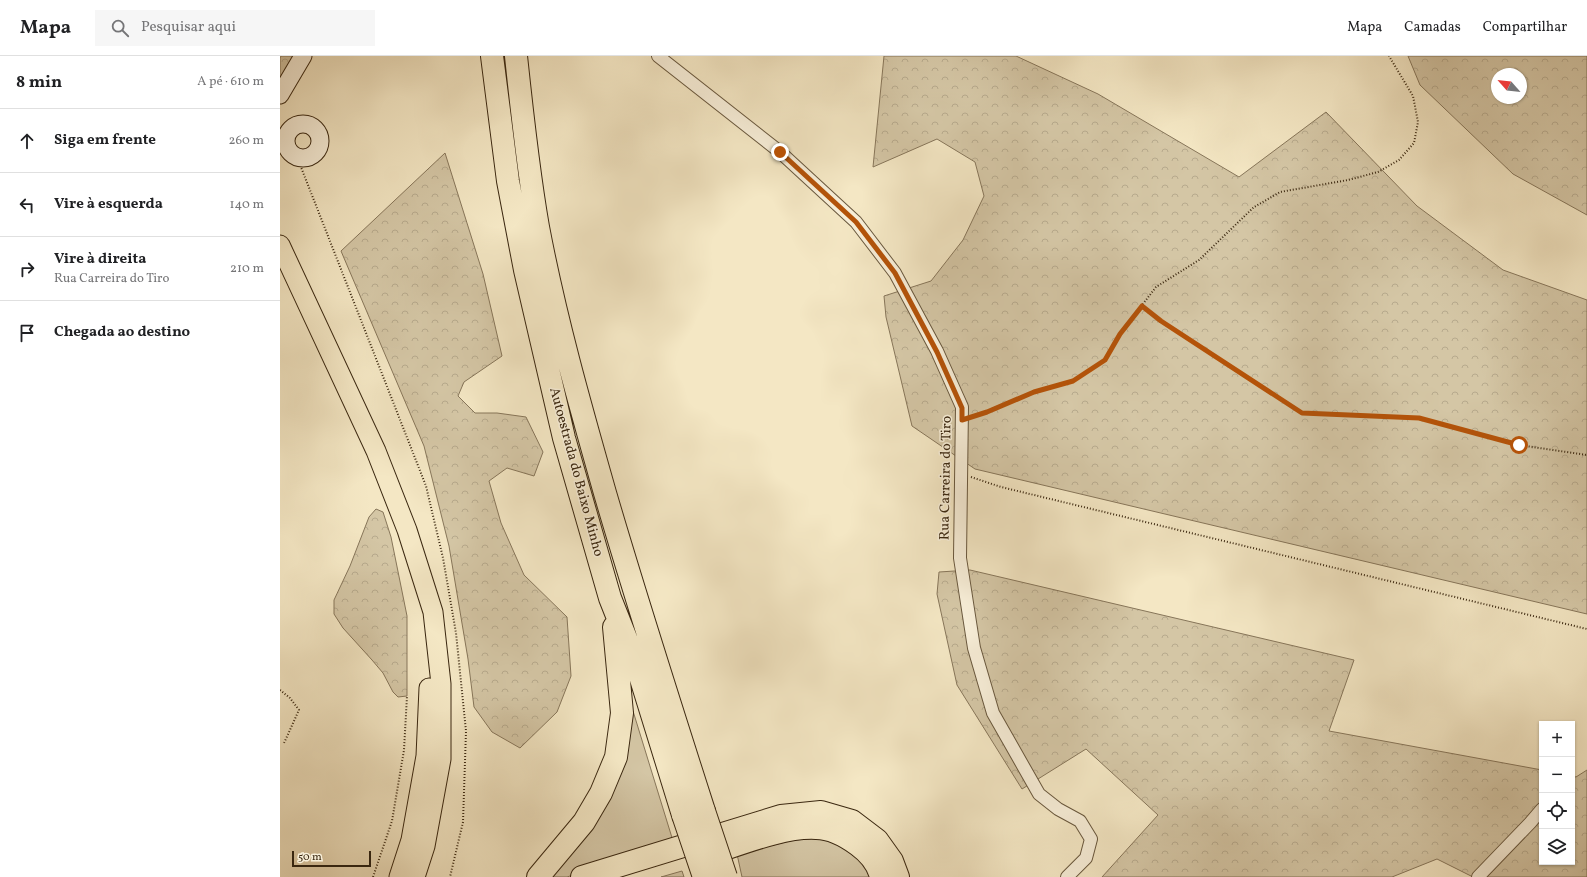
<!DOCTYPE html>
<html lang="pt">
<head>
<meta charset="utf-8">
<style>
	body { margin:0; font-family:Vollkorn,serif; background:#f6f6f6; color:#202124 }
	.controls { position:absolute; right:12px; bottom:12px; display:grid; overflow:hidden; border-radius:0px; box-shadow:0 1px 3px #0004 }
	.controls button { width:36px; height:36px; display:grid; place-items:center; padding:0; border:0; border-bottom:1px solid #e0e0e0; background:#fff; color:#202124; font:20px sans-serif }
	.compass { position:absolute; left:1211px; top:12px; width:36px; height:36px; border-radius:50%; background:#fff; box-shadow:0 1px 3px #0004; rotate:297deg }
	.scale { position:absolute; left:12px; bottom:10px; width:79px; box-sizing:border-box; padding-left:4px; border:2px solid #3a2710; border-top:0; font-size:11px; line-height:14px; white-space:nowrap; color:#3a2710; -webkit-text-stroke:3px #f8efd9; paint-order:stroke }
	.stop { position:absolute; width:12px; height:12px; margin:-9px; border:3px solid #b45309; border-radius:50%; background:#fff }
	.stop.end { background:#b45309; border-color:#fff; box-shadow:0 1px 4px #0008 }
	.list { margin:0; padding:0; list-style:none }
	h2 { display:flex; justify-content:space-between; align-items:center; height:52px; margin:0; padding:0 16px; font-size:17px }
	h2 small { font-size:13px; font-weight:400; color:#757577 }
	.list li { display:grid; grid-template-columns:26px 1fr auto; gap:12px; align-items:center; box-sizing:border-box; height:64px; padding:0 16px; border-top:1px solid #e0e0e0 }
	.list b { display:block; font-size:15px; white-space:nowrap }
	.list p { margin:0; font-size:13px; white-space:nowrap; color:#757577 }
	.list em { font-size:13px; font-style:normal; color:#757577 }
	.icon { flex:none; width:22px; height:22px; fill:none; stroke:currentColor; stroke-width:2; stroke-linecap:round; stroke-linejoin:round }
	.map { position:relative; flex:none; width:1307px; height:821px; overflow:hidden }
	header { display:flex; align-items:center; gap:24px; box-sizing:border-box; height:56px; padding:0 20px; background:#fff; border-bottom:1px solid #e0e0e0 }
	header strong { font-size:19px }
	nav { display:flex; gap:22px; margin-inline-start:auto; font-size:14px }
	.search { width:280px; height:36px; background:#f6f6f6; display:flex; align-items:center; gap:10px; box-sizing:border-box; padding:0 14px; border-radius:0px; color:#757577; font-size:15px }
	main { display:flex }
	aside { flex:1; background:#fff }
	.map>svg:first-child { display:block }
	.grass { fill:#d4c6a5; stroke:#87765a }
	.forest { fill:url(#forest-crowns); stroke:#87765a; fill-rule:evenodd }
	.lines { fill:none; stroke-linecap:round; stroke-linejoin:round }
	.street-casing { stroke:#68573d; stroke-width:14 }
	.secondary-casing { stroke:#3a2710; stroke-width:19 }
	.primary-casing { stroke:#3a2710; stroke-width:21 }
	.highway-casing { stroke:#3a2710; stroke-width:24 }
	.path { stroke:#3a2710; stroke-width:2; stroke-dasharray:1 2; stroke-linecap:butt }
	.street { stroke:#f8efd9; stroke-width:12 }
	.secondary { stroke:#f8efd9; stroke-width:17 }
	.primary { stroke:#f4e7c4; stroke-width:19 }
	.highway { stroke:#f4e7c4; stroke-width:22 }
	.highway-bridge-casing { stroke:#3a2710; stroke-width:24; stroke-linecap:butt }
	.highway-bridge { stroke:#f4e7c4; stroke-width:22 }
	.route { stroke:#b45309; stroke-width:5 }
	.labels { text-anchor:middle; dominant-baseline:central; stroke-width:3; stroke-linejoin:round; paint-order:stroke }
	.street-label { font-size:14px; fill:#3a2710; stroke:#f8efd9 }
</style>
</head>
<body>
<header>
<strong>Mapa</strong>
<div class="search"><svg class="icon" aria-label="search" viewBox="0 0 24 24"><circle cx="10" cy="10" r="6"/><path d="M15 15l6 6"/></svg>Pesquisar aqui</div>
<nav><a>Mapa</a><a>Camadas</a><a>Compartilhar</a></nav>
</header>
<main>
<aside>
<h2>8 min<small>A pé · 610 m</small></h2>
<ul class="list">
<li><svg class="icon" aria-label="ahead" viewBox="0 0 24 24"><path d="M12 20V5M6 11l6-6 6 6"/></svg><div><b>Siga em frente</b></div><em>260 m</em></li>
<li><svg class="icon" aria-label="left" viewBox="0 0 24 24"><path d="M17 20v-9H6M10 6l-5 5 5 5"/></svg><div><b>Vire à esquerda</b></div><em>140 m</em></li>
<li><svg class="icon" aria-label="right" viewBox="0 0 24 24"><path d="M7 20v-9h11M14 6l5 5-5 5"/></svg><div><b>Vire à direita</b><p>Rua Carreira do Tiro</p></div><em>210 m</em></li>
<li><svg class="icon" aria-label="arrive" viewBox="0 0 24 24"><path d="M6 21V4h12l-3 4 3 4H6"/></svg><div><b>Chegada ao destino</b></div></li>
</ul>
</aside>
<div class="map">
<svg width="1307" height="821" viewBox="0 0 1307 821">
	<defs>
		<pattern id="forest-crowns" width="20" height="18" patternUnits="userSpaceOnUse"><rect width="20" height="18" fill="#d4c6a5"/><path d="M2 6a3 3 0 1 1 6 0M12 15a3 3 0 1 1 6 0" fill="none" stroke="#b7aa8d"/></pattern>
	</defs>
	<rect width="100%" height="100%" fill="#f4e7c4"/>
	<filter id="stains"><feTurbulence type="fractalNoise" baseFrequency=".005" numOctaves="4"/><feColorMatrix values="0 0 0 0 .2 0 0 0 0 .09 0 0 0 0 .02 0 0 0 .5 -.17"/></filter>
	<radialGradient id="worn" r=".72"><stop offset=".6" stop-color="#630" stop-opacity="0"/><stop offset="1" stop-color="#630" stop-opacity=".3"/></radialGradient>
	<!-- grass -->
	<path class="grass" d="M350 653 353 655 393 785 287 821H270Z
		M542 782C563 789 583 799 591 821H462L457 798 514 784Z
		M402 815 404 821H381Z"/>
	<!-- forest -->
	<path class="forest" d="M1 0H14L0 23V2Z
		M604 0H736L818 38 959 121 1046 56 1137 150 1223 214 1307 244V558L695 413 632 370 606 261 604 240 651 225 683 184 704 140 695 106 657 83 593 111Z
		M1128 0H1307V159L1233 118 1140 29ZM1217 18H1241V42H1217Z
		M165 97 203 218 222 300 184 326 178 340 195 357H217L246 361 263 396 254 420 227 412 209 425 221 467 244 519 287 561 291 620 277 656 240 692 212 676 194 651 188 603 169 490 144 390 61 195Z
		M96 453 103 456 111 481 127 560V640L118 641 113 636 103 617 92 604 63 572 54 558V544L70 510 89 461Z
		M690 514 1074 604 1049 675 1262 714V806H1292V720L1296 721 1307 714V821H1193L1157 803 1112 821H822L878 759 806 693 742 733 677 629 657 538 659 516Z"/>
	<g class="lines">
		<defs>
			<path id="street" d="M378 0 500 96 576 166 615 217 657 295 682 351 680 502 694 592 713 657 759 738 778 753 800 765 811 783 806 802 787 821
				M1198 821 1250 767 1262 753"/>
			<path id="secondary" d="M0 39 23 0
				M6 85a17 17 0 1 1 34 0a17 17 0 1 1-34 0Z"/>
			<path id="primary" d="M0 189 96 395 127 474 153 556 161 628V703L145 790 135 821
				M119 821 131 784 146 700 149 632"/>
			<path id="highway" d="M212 0 228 125 245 214 284 382 330 542 357 610 403 759
				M236 0C242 57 248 114 258 171 275 261 300 349 325 437 356 543 390 649 424 755
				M420 801C454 791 501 770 536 772 551 772 567 781 578 789 589 797 598 808 601 821
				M258 821 304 766 321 737 336 701 342 657 334 571
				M302 821 501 760 541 756 572 765 597 784 612 805 618 821"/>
		</defs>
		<!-- street casing -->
		<use href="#street" class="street-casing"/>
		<!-- secondary casing -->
		<use href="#secondary" class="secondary-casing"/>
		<!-- primary casing -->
		<use href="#primary" class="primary-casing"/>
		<!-- highway casing -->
		<use href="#highway" class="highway-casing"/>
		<!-- path -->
		<path class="path" d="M17 101 146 430 163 502 176 577 186 675 183 766 170 821
			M862 250 881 265 1022 357 1139 362 1239 389 1307 399
			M692 361 754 336 793 325 825 304 840 278 876 231 919 204 974 151 1000 136 1068 124 1098 116 1119 104 1134 87 1138 66 1133 40 1109 0
			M691 421 721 431 1307 573
			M0 634 10 642 19 654 4 687
			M93 821 112 765 124 694 127 640"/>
		<!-- street -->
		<use href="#street" class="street"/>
		<!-- secondary -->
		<use href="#secondary" class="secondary"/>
		<!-- primary -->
		<use href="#primary" class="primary"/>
		<!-- highway -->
		<use href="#highway" class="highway"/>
		<defs>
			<path id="highway-bridge" d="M424 755 446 821
				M403 759 424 821"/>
		</defs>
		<!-- highway-bridge casing -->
		<use href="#highway-bridge" class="highway-bridge-casing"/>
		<!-- highway-bridge -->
		<use href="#highway-bridge" class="highway-bridge"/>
	</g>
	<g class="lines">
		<!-- route -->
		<path class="route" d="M500 96 576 166 615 217 657 296 682 352V364L707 356 754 336 793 325 825 304 840 278 862 250 881 265 1022 357 1139 362 1239 389"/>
	</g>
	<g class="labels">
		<!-- street labels -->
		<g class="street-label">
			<text transform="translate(296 416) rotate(75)">Autoestrada do Baixo Minho</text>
			<text transform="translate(666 422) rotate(-89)">Rua Carreira do Tiro</text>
		</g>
	</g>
	<rect width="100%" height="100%" filter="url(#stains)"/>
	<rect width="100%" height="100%" fill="url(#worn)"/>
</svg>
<div class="controls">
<button>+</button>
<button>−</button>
<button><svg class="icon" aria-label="locate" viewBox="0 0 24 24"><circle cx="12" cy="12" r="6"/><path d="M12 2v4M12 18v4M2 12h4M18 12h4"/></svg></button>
<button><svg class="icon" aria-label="layers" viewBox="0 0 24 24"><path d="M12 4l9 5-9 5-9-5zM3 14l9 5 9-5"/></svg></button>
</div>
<svg class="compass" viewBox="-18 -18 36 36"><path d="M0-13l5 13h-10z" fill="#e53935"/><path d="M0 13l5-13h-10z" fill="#757577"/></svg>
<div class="scale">50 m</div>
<div class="stop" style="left:1239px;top:389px"></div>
<div class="stop end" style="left:500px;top:96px"></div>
</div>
</main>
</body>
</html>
